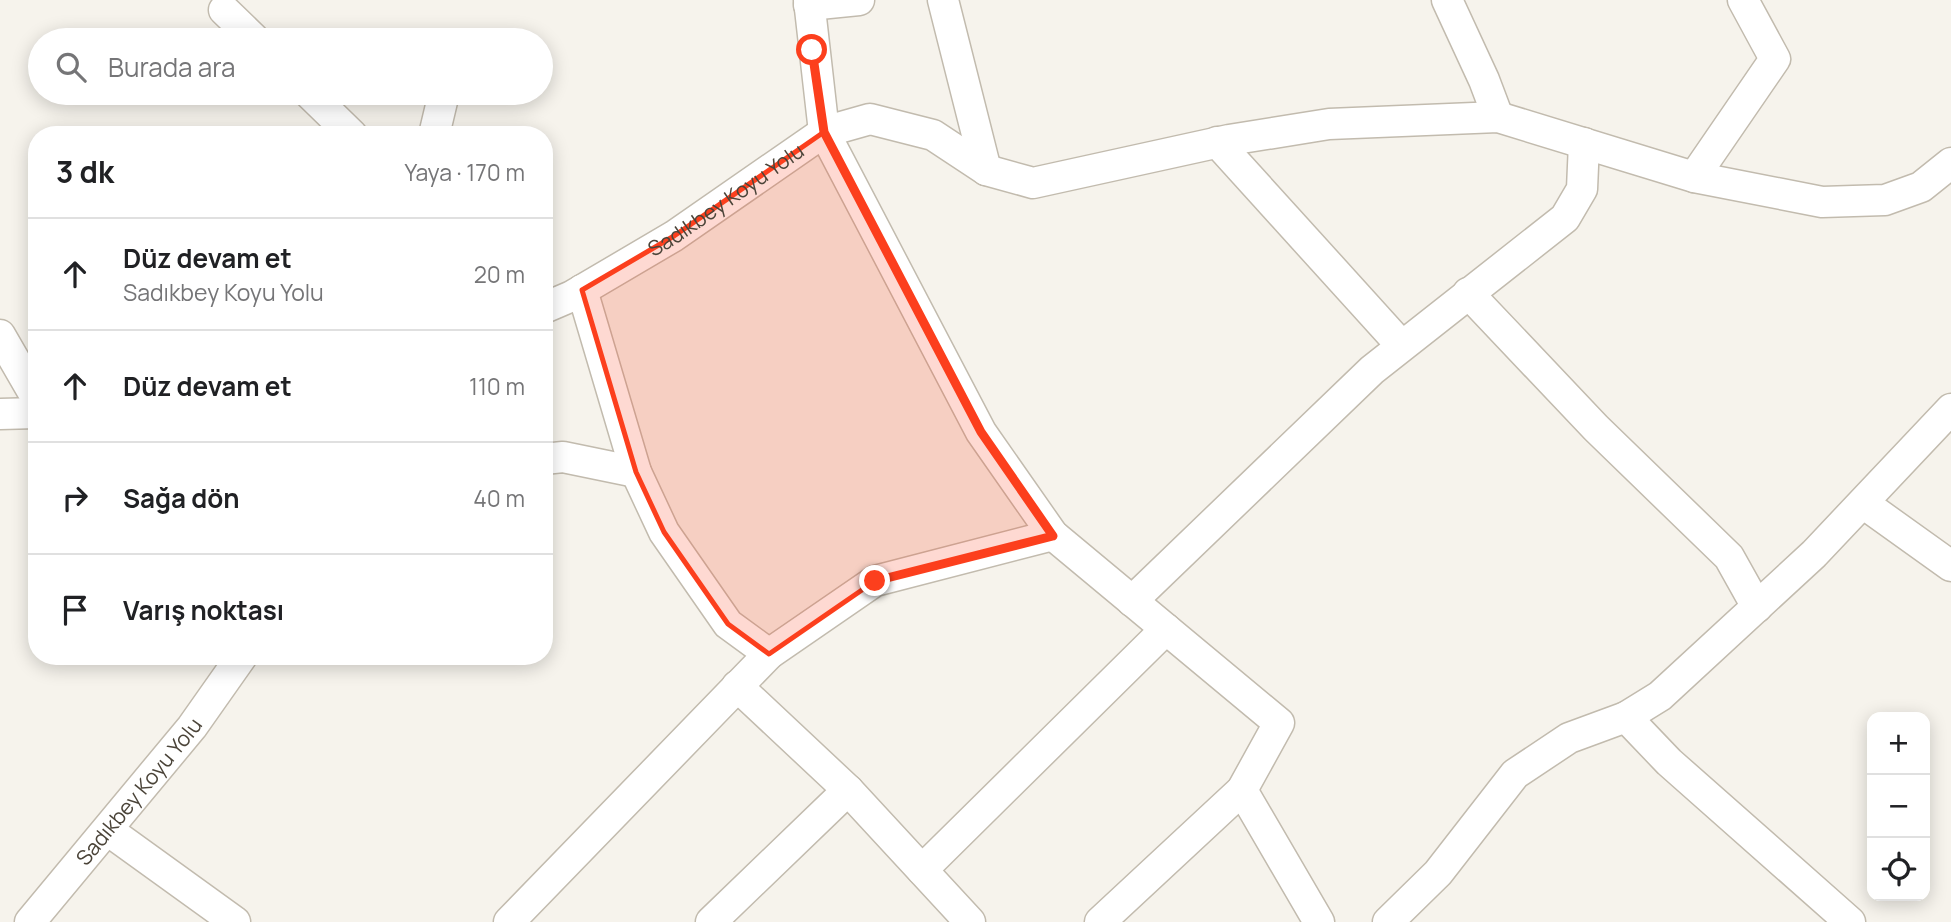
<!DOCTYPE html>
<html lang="tr">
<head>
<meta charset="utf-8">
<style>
	body { margin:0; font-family:Manrope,sans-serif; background:#f6f6f6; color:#202124 }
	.controls { position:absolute; right:21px; bottom:21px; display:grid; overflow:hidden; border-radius:14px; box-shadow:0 4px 18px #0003 }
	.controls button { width:63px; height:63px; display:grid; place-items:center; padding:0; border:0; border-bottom:2px solid #e0e0e0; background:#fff; color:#202124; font:35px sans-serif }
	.stop { position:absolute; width:21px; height:21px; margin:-16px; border:5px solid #fc3f1d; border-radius:50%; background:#fff }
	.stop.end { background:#fc3f1d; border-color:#fff; box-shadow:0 2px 7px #0008 }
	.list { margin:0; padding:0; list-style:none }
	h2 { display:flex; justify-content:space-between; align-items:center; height:91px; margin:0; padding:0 28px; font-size:30px }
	h2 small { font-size:23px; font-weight:400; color:#757577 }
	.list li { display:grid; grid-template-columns:46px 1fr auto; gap:21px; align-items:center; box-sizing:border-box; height:112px; padding:0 28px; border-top:2px solid #e0e0e0 }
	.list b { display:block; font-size:26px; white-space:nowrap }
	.list p { margin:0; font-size:23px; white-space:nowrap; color:#757577 }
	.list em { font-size:23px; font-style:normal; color:#757577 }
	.icon { flex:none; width:38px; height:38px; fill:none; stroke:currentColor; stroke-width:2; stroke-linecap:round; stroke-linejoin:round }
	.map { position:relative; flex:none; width:1951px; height:922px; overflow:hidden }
	.search { position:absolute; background:#fff; box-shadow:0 4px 18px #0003; left:28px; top:28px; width:525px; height:77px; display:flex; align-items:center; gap:18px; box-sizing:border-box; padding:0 24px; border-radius:38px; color:#757577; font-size:26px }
	.panel { position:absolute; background:#fff; box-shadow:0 4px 18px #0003; left:28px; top:126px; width:525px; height:539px; border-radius:28px }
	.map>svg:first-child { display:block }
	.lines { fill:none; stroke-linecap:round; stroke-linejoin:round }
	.minor-casing { stroke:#c2bbae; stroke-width:33 }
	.minor { stroke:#fff; stroke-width:30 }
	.route { stroke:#fc3f1d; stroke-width:9 }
	.marked { fill:#fc3f1d; fill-opacity:0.2; stroke:#fc3f1d; stroke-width:5; stroke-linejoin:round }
	.labels { text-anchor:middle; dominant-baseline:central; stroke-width:6; stroke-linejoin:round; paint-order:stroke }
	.street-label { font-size:21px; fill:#4b4439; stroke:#fff }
</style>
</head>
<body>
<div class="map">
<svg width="1951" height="922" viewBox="0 0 1951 922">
	<rect width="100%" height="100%" fill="#f6f3ec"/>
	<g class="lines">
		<defs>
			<g id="minor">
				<path d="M809 0 824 132 981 432 1053 535 1279 723 1242 790 1100 922"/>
				<path d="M943 0 986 170"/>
				<path d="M1447 0 1484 80 1498 117"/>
				<path d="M809 5 859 0"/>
				<path d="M224 10 255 40"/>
				<path d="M309 93 352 135"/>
				<path d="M434 135 444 93"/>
				<path d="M1217 142 1401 345"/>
				<path d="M1694 177 1775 59 1743 0"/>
				<path d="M582 290 636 472 664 532 728 624 769 654"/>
				<path d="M1468 293 1596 428 1729 557 1757 607"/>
				<path id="s1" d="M544 308 572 296 674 236 824 132 870 119 933 135 986 170 1033 183 1229 140 1329 124 1498 117 1694 177 1822 202 1885 200 1921 187 1951 163"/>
				<path d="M0 335 37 399"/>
				<path d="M0 414 37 413"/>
				<path d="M544 459 563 457 636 472"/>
				<path d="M1863 503 1951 566"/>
				<path d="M1132 601 1372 370 1565 218 1582 189 1584 143"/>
				<path d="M737 686 848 790 970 922"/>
				<path d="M1626 717 1669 762 1850 922"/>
				<path d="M1242 790 1319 922"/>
				<path d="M109 831 235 922"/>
				<path d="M922 870 1166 629"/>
				<path id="s2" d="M30 922 192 727 242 656"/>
				<path d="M509 922 769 654 875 581 1053 535"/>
				<path d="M711 922 848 790"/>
				<path d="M1388 922 1438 873 1515 774 1569 738 1626 717 1660 696 1814 554 1951 409"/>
			</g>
		</defs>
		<!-- minor casing -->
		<use href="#minor" class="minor-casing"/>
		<!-- minor -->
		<use href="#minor" class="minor"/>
	</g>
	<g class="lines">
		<!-- route -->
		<path class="route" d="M812 50 824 132 981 432 1053 536 875 581"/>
	</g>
	<!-- marked area -->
	<path class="marked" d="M824 132 981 432 1053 535 875 581 769 654 728 624 664 532 636 472 582 290 674 236Z"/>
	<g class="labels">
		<!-- street labels -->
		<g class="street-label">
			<text stroke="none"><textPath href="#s1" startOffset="212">Sadıkbey Koyu Yolu</textPath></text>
			<text stroke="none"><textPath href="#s2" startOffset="170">Sadıkbey Koyu Yolu</textPath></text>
		</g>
	</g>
</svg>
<div class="controls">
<button>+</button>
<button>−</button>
<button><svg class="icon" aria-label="locate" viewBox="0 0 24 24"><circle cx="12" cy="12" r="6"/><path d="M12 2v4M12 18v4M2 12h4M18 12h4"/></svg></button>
</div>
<div class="stop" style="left:812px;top:50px"></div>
<div class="stop end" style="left:875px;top:581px"></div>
<div class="search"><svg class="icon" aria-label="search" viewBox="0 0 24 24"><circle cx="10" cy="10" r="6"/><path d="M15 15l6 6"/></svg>Burada ara</div>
<section class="panel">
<h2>3 dk<small>Yaya · 170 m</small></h2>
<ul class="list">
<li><svg class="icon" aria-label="ahead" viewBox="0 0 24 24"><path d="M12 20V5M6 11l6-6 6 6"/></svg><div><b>Düz devam et</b><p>Sadıkbey Koyu Yolu</p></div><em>20 m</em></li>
<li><svg class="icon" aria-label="ahead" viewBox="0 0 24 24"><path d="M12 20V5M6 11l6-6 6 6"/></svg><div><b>Düz devam et</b></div><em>110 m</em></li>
<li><svg class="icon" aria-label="right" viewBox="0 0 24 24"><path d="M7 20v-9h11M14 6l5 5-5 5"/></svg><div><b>Sağa dön</b></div><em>40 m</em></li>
<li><svg class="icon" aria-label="arrive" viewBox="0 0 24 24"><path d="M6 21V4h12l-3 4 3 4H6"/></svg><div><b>Varış noktası</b></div></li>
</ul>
</section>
</div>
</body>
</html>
